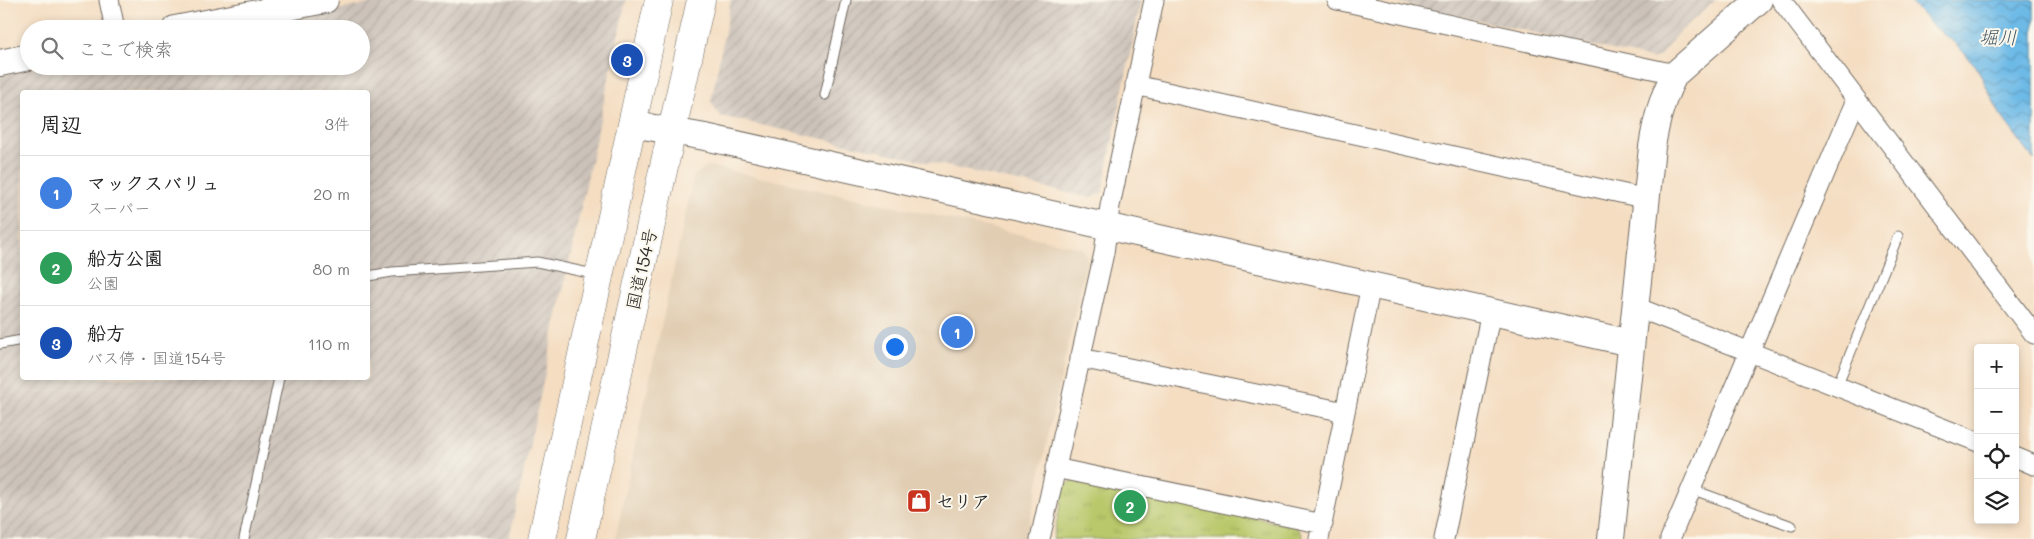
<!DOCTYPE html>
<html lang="ja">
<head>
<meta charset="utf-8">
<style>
	body { margin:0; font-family:Mali,"Klee One",sans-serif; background:#f6f6f6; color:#222 }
	.controls { position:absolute; right:15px; bottom:15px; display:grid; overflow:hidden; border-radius:5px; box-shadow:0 2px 8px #0003 }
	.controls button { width:45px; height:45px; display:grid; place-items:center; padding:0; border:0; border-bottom:1px solid #e0e0e0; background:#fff; color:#222; font:25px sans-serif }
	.you { position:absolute; left:894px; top:346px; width:18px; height:18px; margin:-12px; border:4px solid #fff; border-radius:50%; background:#1a73e8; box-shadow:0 0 0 8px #1a73e833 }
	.badge { display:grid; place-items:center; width:32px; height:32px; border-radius:50%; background:#0b8043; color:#fff; font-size:16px; font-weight:700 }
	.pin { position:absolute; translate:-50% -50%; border:2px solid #fff; box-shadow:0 1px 5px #0006 }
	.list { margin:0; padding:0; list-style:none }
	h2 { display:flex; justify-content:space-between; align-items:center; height:65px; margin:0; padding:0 20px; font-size:21px }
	h2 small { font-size:16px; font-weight:400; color:#767676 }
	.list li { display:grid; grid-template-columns:32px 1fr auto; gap:15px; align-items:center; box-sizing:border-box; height:75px; padding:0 20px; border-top:1px solid #e0e0e0 }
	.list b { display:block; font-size:19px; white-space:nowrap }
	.list p { margin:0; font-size:16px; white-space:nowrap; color:#767676 }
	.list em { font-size:16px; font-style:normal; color:#767676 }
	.icon { flex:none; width:28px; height:28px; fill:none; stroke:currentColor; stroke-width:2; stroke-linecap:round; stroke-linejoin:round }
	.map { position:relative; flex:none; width:2034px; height:539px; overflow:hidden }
	.search { position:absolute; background:#fff; box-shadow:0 2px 8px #0003; left:20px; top:20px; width:350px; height:55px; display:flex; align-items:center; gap:12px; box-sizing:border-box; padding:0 18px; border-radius:28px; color:#767676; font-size:19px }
	.panel { position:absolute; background:#fff; box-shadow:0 2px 8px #0003; left:20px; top:90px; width:350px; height:290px; border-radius:5px }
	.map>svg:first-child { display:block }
	.built { fill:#e1cdb2 }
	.industrial { fill:url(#industrial-furrows); fill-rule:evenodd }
	.park { fill:url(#park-tufts); stroke:#727a4a }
	.water { fill:url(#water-waves); stroke:#4c7289 }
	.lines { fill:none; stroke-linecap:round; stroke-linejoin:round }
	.lane-casing { stroke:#716960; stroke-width:11 }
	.street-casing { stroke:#716960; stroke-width:21 }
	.secondary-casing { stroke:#716960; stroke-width:28 }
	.highway-casing { stroke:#716960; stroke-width:29 }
	.lane { stroke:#fff; stroke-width:9 }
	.street { stroke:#fff; stroke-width:19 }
	.secondary { stroke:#fff; stroke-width:26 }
	.highway { stroke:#fff; stroke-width:28 }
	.labels { text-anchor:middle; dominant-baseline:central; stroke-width:4; stroke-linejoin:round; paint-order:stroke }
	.street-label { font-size:18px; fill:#2b2b2b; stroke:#fbf7ec }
	.poi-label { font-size:18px; font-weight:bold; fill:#2b2b2b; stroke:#fbf7ec; text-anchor:start }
	.water-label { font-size:19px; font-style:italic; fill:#3f5663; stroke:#fbf7ec }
</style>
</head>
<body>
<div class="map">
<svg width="2034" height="539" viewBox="0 0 2034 539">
	<defs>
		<pattern id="industrial-furrows" width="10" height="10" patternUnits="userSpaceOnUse" patternTransform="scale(1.25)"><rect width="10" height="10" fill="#ccc2b9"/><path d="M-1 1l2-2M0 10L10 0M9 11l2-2" fill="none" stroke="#afa79f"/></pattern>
		<pattern id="park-tufts" width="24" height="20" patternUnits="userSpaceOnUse" patternTransform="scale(1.25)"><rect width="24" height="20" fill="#b9c86a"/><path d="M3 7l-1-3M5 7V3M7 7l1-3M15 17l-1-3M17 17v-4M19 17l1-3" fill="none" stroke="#9fac5c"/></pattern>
		<pattern id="water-waves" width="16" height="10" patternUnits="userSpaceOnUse" patternTransform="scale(1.25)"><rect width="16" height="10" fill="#6dbae7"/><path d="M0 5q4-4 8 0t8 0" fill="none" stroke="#5a97bb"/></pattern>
	</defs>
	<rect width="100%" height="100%" fill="#fbf7ec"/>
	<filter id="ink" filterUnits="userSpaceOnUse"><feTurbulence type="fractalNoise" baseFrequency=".02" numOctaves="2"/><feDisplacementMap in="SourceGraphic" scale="10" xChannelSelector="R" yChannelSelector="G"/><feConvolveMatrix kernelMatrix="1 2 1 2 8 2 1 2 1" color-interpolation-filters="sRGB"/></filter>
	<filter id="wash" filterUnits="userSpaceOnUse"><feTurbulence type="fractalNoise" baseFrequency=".0096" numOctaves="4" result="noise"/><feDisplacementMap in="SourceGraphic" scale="20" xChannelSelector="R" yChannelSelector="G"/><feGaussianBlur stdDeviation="1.12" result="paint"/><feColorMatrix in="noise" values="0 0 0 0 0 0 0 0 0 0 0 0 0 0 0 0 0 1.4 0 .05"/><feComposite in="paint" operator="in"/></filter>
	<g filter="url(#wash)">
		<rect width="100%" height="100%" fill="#f4ddc1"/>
		<!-- built -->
		<path class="built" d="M709 166 1082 248 1087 257 1026 539H615L694 175Z"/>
		<!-- industrial -->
		<path class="industrial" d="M388 0H626L509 539H0V75L45 66H361V29H239ZM22 92H368V378H22Z
			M731 0H1141L1102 193 1091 198 720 116 711 102Z
			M1387 0H1716L1677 34 1660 56 1653 59Z"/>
		<!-- park -->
		<path class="park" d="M1075 479 1297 527 1302 535 1301 539H1053L1065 485Z"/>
		<!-- water -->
		<path class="water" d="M1909 0H2034V160L2000 114 1976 66 1955 43 1932 25Z"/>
	</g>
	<g filter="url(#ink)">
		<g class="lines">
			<defs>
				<path id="lane" d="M825 95 846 0
					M368 276 392 272 537 262 598 275
					M0 344 22 340
					M1837 386 1898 236
					M1691 489 1792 526
					M244 539 279 378"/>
				<path id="street" d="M109 0 115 29
					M1337 0 1675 74
					M1781 0 2034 334
					M1135 85 1647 199
					M1636 307 1978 442
					M1080 358 1345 412
					M2015 457 2034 465
					M1055 468 1323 524
					M1040 539 1104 253 1110 206 1154 0
					M1319 539 1371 285
					M1444 539 1491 312
					M1670 539 1856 100"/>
				<path id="secondary" d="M175 29 325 0
					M0 63 29 57
					M632 124 705 137 1631 343
					M1611 539 1652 147C1656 121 1662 97 1675 74L1759 0"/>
				<path id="highway" d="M542 539 659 0
					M581 539 701 0"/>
			</defs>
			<!-- lane casing -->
			<use href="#lane" class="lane-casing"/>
			<!-- street casing -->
			<use href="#street" class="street-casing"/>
			<!-- secondary casing -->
			<use href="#secondary" class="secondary-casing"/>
			<!-- highway casing -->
			<use href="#highway" class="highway-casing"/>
			<!-- lane -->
			<use href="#lane" class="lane"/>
			<!-- street -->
			<use href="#street" class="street"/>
			<!-- secondary -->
			<use href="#secondary" class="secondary"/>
			<!-- highway -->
			<use href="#highway" class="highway"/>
		</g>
	</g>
	<!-- icons -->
	<defs>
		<symbol id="shop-square" viewBox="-11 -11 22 22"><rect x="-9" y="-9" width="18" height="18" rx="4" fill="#c8321e" stroke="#fbf7ec"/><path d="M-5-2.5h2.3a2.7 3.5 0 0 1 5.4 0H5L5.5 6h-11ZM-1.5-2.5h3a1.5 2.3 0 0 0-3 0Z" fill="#fff"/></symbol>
	</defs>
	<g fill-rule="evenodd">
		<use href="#shop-square" x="905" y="487" width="28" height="28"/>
	</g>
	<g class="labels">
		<!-- street labels -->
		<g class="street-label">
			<text transform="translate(641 269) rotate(-77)">国道154号</text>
		</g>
		<!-- poi labels -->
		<g class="poi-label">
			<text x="936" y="501">セリア</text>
		</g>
		<!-- water labels -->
		<g class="water-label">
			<text x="1998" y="36">堀川</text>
		</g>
	</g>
</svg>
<div class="controls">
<button>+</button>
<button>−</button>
<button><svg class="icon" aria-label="locate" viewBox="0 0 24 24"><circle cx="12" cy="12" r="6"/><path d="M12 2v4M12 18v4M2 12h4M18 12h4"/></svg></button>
<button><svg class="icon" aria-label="layers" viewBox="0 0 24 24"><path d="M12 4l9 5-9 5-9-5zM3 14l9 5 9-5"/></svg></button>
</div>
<div class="you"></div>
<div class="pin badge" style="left:957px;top:332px;background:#3f7fe0">1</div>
<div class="pin badge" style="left:1130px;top:506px;background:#2e9e5b">2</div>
<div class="pin badge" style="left:627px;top:60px;background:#1a4fb4">3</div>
<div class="search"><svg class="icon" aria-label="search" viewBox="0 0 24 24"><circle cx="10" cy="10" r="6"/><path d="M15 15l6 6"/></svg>ここで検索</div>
<section class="panel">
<h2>周辺<small>3件</small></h2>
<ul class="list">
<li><span class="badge" style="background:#3f7fe0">1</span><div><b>マックスバリュ</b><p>スーパー</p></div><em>20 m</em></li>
<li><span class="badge" style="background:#2e9e5b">2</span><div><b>船方公園</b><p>公園</p></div><em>80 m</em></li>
<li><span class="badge" style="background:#1a4fb4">3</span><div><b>船方</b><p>バス停 · 国道154号</p></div><em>110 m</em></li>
</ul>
</section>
</div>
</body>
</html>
